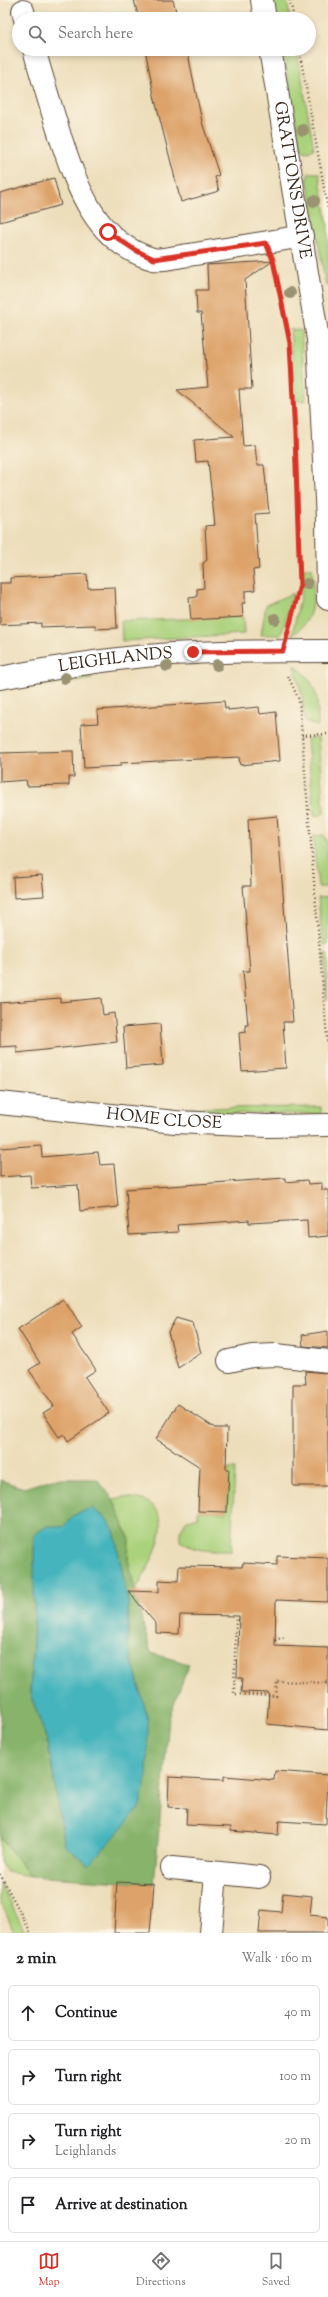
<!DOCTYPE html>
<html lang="en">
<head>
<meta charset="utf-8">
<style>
	body { margin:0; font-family:"Sorts Mill Goudy",serif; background:#f6f6f6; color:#202124 }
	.stop { position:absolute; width:12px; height:12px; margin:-9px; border:3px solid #d93025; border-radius:50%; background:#fff }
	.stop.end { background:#d93025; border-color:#fff; box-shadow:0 1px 4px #0008 }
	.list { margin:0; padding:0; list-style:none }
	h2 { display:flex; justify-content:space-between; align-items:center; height:52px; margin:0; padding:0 16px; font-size:17px }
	h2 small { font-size:13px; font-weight:400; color:#757577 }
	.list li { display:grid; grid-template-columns:26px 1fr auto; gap:12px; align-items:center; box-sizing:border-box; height:56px; margin:0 8px 8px; padding:0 8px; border:1px solid #e0e0e0; border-radius:6px }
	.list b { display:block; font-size:15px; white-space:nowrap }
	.list p { margin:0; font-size:13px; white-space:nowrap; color:#757577 }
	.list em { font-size:13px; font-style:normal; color:#757577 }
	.icon { flex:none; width:22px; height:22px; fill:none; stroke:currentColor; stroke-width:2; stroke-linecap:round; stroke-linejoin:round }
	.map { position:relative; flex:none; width:328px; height:1933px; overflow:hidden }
	.search { position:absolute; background:#fff; box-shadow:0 2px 6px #0003; left:12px; right:12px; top:12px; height:44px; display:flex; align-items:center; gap:10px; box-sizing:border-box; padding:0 14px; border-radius:22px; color:#757577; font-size:15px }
	.sheet { height:308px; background:#fff }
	nav { display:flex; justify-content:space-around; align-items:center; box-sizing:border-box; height:56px; border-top:1px solid #e0e0e0; background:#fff; font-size:11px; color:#757577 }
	nav a { display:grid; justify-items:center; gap:2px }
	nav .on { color:#d93025 }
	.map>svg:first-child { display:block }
	.green { fill:#aad17b; stroke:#727e4c }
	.forest { fill:#87b36b; stroke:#616e44; fill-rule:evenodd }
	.water { fill:#44b4bd; stroke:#406f6e }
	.building { fill:#dda269 }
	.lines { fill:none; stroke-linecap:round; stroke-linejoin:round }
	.minor-casing { stroke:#564536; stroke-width:24 }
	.path { stroke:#564536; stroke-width:2.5; stroke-dasharray:1 3; stroke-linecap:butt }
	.minor { stroke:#fff; stroke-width:22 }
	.tree { fill:#9a9271 }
	.route { stroke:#d93025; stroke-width:5 }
	.labels { text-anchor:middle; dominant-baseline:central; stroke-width:3; stroke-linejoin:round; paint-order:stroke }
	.street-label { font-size:17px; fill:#3b2a1e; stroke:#fcf5e5 }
</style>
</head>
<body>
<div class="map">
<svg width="328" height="1933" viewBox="0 0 328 1933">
	<rect width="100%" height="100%" fill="#fcf5e5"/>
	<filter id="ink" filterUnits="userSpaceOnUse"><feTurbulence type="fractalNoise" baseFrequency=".025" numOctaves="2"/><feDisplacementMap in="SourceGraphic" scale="8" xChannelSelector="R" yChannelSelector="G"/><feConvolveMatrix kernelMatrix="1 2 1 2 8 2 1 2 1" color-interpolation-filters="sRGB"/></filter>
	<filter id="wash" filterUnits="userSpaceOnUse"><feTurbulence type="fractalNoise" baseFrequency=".012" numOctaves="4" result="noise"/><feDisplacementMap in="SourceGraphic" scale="16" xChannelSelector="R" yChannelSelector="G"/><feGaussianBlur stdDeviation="0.9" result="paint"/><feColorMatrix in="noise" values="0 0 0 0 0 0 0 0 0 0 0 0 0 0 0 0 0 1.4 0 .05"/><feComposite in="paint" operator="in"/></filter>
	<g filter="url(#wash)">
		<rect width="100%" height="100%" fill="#eddebb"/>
		<!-- green -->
		<path class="green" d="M273 0H287L290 19H276Z
			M297 51 314 149 306 151 301 148 284 58Z
			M309 173H319L328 226V286H326L307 178Z
			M290 330H301L306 401 295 400Z
			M303 568H312C314 592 316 622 292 635L303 585Z
			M293 593 281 635H261L266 605Z
			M243 617 244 634 122 641 121 621Z
			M294 665C318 682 318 699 318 726L305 722 302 696Z
			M90 673 92 679 30 687V683Z
			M310 738H318L324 813 319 816 314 815 307 740Z
			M324 835 328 846V887H318L313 836Z
			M328 897V945L323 944 318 898Z
			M324 954H328L327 1000Z
			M321 1107V1114L185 1113 184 1108Z
			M229 1469H235L231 1551C213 1551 195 1552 180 1541V1531L186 1521 198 1517V1511L227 1512Z
			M124 1497C130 1498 137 1498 143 1500 183 1515 146 1569 135 1592L128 1559 129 1538 113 1499Z
			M0 1837 30 1876 7 1872 0 1862Z
			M0 1883 26 1933H14L0 1899Z"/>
		<!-- forest -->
		<path class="forest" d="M52 1479H97L113 1499 129 1538 128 1559 140 1613 151 1653 189 1664 169 1718 154 1884 30 1876 0 1837V1480L24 1488ZM47 1526 63 1527 128 1602V1645L148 1720 65 1846 48 1743 30 1693 34 1619Z"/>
		<!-- water -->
		<path class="water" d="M92 1508 106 1518 114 1530 128 1602V1645L148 1720 147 1775 139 1809 89 1865 65 1846 48 1743 30 1693 34 1619V1535L47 1526 63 1527 76 1514Z"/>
		<g id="blocks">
			<!-- building -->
			<path class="building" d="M134 0H173L178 19H139Z
				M145 49H187L202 122 219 175 215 177 219 191 181 202 155 100Z
				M54 178 61 205 0 222V193Z
				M273 261 245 280 252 389H239L243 446 255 445 257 465H264L269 513 255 514 259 569 253 570 255 590 245 591V603H242L243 617 191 620 189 598 197 597V589L204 588 203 563 207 560 205 526 215 525 208 461 196 462 194 440 234 437 177 390 208 387 201 313H197L196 290H208L207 265Z
				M87 574 88 588 115 587 117 628 96 629 95 625 41 627V623L0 625V583H10V578Z
				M224 701 225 708H228V710L259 707 260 714 276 712 280 761 240 765 239 757 120 763 121 766 84 768 81 724 98 723 97 710Z
				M73 751 74 777H69V785L27 786 26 780 0 782V753Z
				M277 816 293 1022H283L286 1068 242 1071 239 1033 246 1032 245 1025H248L243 971H250L243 886H251L248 819Z
				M42 875 44 896 14 898 13 877Z
				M60 998V1002L101 998 103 1015 114 1013 117 1042 17 1053V1046L0 1047V1003Z
				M160 1024 163 1065 126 1068 123 1027Z
				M41 1145 42 1157 98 1152 100 1165 114 1164 118 1207 80 1211 78 1185 31 1188 30 1175 0 1177V1148Z
				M285 1178V1182L307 1180 308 1184 322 1183V1190H328V1236L308 1238 307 1220 249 1223V1220L177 1225 178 1232 129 1235 126 1189Z
				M64 1299 82 1327 72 1334 96 1370 85 1377 109 1413 68 1441 64 1434 59 1437 43 1413 54 1406 29 1370 40 1363 18 1329Z
				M176 1318 193 1323 201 1353 178 1368 168 1332Z
				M328 1331V1348L303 1346 302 1335Z
				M305 1371 328 1373V1486H293V1384H306Z
				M178 1404 215 1428H227L226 1469H229L227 1512 198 1511 200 1467 156 1439Z
				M277 1556 328 1558V1602L276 1600 275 1646 328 1648V1730L267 1724 269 1693 241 1692 242 1678H237L239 1616 180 1615 179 1634 156 1633V1624L128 1591 159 1592V1580L178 1581 179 1566 242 1567 243 1563 277 1565Z
				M275 1771 328 1775 326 1824 279 1821 278 1835 231 1831V1827L186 1825 187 1808 168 1807 169 1777 224 1780V1776L274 1780Z
				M117 1882 154 1884 150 1933H114Z
				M283 1893 312 1896 310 1915 328 1917V1933H259L261 1910 281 1912Z"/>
		</g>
	</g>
	<g filter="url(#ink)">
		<use href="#blocks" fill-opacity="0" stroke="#564536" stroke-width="1"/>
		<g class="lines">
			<defs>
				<g id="minor">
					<path d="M262 0 265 19"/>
					<path d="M23 11 25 19"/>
					<path d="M34 49C42 78 51 107 60 136 77 186 95 243 153 259 162 261 179 256 189 255 227 249 264 243 302 236"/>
					<path id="s1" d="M270 49 318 339 327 519 328 599"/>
					<path id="s2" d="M0 678C64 666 128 655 194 653 238 651 283 651 328 651"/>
					<path id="s3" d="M0 1103 175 1122 267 1126 328 1125"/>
					<path d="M229 1361 252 1356 276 1355 328 1361"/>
					<path d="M172 1868 259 1877"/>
					<path d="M211 1933 216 1873"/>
				</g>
			</defs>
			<!-- minor casing -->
			<use href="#minor" class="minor-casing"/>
			<!-- path -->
			<path class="path" d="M290 0 294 19
				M299 49 328 209
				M274 266 290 343 295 428
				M289 626 300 585 295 437
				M288 676 299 700 328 1050
				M302 735 328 734
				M239 1620 236 1619 234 1694 276 1696 277 1681 328 1683
				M275 1640 285 1637
				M0 1874 31 1933"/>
			<!-- minor -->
			<use href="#minor" class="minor"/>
		</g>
		<!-- trees -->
		<g class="tree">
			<circle cx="303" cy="130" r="6"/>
			<circle cx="314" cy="201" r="6"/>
			<circle cx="290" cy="293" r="6"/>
			<circle cx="307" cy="584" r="6"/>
			<circle cx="275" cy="619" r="6"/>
			<circle cx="217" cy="665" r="6"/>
			<circle cx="167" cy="666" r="6"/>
			<circle cx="65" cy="678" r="6"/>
		</g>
	</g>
	<g class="lines" filter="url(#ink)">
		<!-- route -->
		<path class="route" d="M108 232 135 250 154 259 266 243 273 260 290 343 295 435 300 585 283 651 193 652"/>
	</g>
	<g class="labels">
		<!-- street labels -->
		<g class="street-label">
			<text stroke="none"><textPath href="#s1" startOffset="133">GRATTONS DRIVE</textPath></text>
			<text stroke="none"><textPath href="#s2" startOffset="117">LEIGHLANDS</textPath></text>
			<text stroke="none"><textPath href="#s3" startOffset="165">HOME CLOSE</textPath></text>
		</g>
	</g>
</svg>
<div class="stop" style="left:108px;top:232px"></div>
<div class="stop end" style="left:193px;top:652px"></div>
<div class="search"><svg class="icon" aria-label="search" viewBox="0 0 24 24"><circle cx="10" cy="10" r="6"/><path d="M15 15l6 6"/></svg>Search here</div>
</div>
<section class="sheet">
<h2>2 min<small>Walk · 160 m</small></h2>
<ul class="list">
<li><svg class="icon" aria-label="ahead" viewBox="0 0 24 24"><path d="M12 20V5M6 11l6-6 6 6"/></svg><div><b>Continue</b></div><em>40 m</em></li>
<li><svg class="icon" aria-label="right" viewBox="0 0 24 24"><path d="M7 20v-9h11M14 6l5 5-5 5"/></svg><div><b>Turn right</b></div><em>100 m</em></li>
<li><svg class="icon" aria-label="right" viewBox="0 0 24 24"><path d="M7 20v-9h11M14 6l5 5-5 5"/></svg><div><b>Turn right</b><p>Leighlands</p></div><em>20 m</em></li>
<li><svg class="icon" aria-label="arrive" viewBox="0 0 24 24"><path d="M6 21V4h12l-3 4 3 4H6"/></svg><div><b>Arrive at destination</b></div></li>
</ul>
</section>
<nav>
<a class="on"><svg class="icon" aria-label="map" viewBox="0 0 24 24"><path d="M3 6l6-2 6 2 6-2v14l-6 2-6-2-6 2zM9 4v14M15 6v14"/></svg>Map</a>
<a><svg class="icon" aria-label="directions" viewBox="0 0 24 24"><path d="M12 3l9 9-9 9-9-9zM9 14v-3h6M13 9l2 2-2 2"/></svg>Directions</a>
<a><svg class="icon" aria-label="saved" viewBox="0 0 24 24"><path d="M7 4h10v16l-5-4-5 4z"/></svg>Saved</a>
</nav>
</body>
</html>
